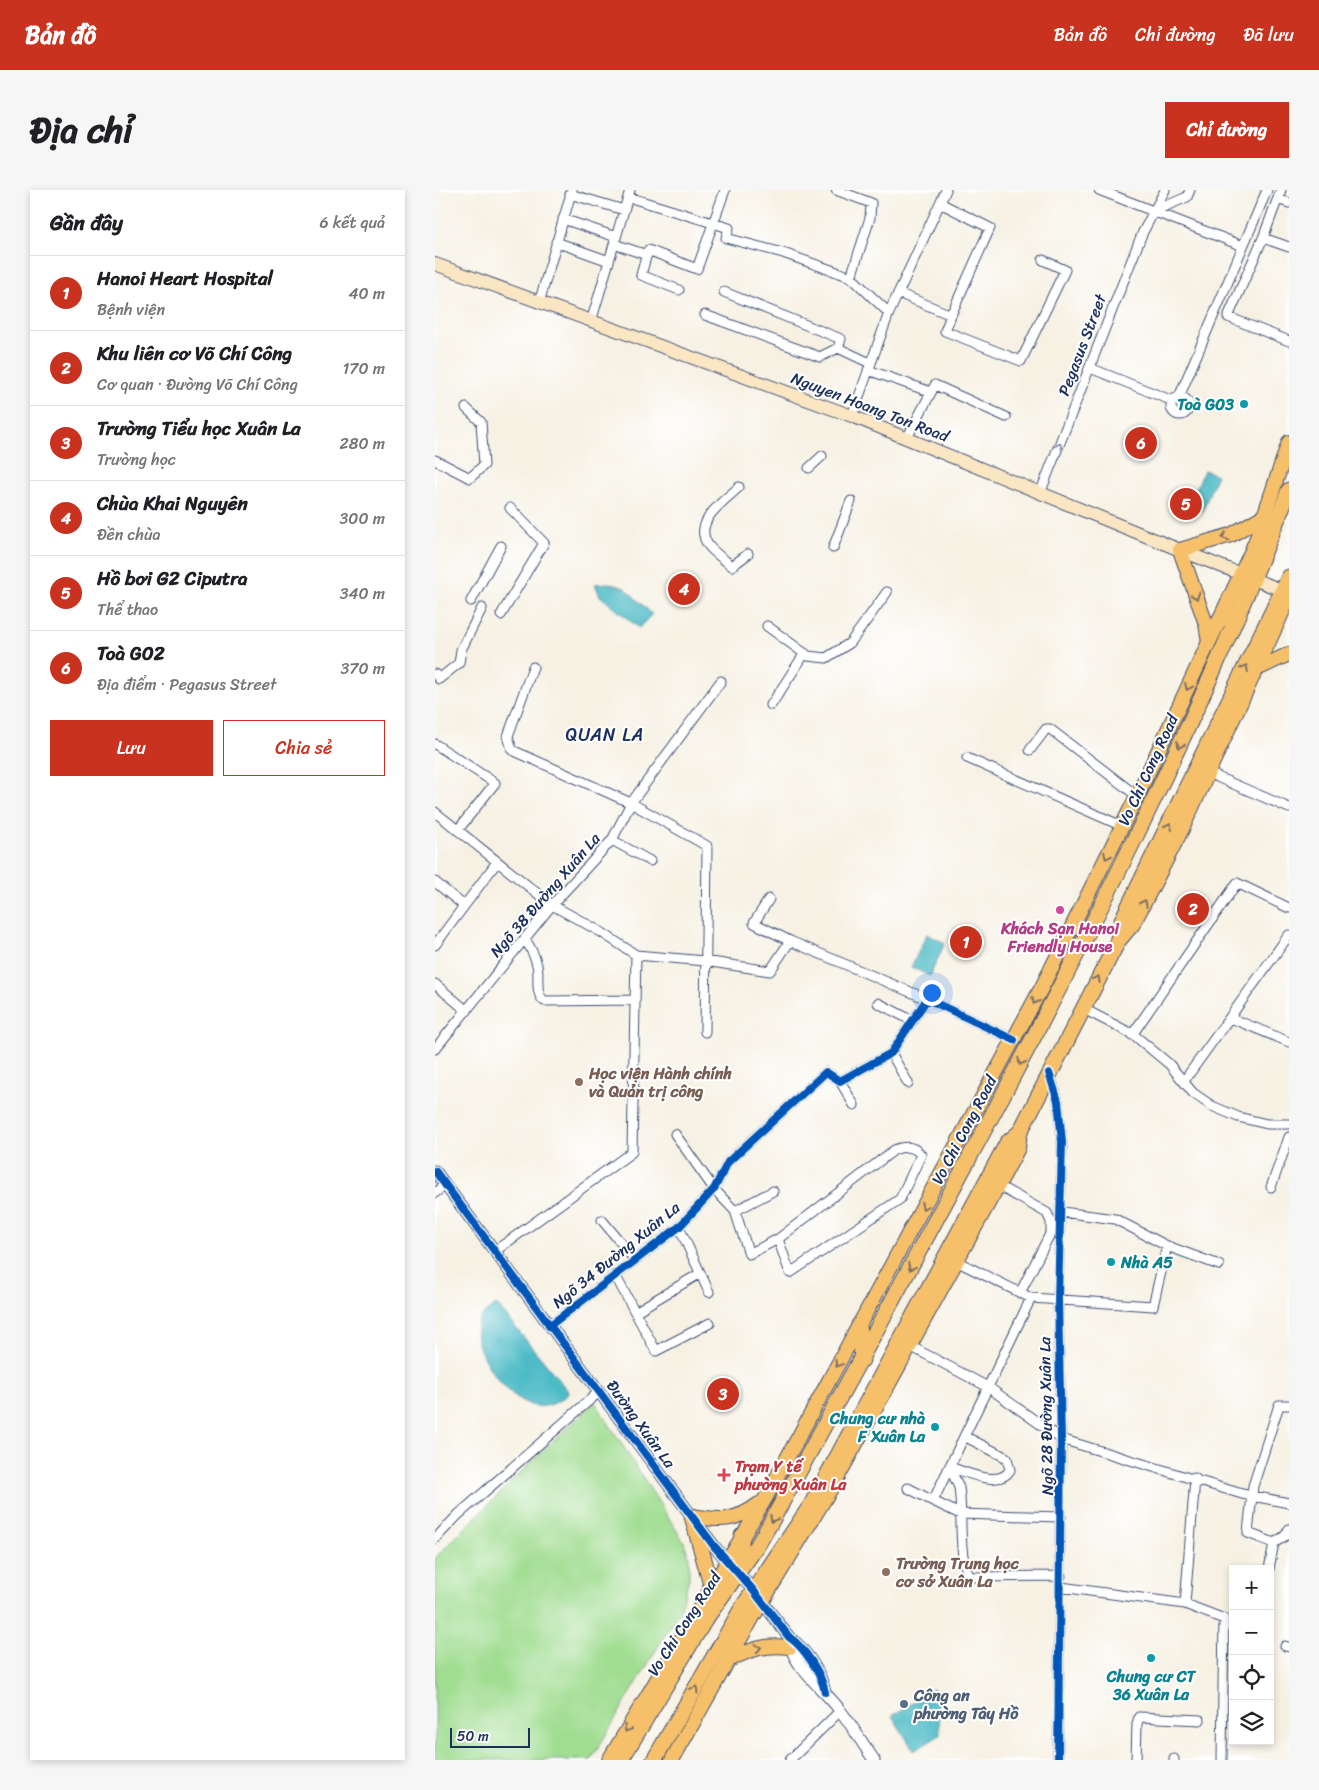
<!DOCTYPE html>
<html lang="vi">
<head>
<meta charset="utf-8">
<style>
	body { margin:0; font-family:Sriracha,sans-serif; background:#f6f6f6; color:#202124 }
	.controls { position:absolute; right:15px; bottom:15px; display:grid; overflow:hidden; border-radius:0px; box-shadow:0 2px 8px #0003 }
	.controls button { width:45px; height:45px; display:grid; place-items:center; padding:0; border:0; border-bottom:1px solid #e0e0e0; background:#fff; color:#202124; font:25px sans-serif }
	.scale { position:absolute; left:15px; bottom:12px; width:80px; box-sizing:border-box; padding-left:5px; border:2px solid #1b2f5e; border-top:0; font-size:14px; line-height:18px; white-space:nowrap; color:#1b2f5e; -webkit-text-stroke:4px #fff; paint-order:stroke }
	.you { position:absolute; left:496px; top:802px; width:18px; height:18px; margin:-12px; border:4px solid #fff; border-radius:50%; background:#1a73e8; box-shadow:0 0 0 8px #1a73e833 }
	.badge { display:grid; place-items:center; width:32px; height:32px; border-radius:50%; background:#c8321e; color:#fff; font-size:16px; font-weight:700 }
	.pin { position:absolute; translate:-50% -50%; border:2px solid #fff; box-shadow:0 1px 5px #0006 }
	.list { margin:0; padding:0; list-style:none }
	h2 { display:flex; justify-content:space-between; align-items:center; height:65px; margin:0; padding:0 20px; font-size:21px }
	h2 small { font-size:16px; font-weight:400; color:#757577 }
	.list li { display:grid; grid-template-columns:32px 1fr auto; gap:15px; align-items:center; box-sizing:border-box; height:75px; padding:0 20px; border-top:1px solid #e0e0e0 }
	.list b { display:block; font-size:19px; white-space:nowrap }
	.list p { margin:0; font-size:16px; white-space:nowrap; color:#757577 }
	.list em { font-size:16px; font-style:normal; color:#757577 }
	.actions { display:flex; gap:10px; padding:15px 20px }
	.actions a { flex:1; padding:11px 0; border:1px solid #c8321e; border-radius:0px; text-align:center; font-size:18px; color:#c8321e }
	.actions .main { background:#c8321e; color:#fff }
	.icon { flex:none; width:28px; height:28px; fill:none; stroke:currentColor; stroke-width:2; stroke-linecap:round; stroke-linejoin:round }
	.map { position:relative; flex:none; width:854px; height:1570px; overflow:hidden; border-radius:0px }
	header { display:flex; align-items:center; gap:30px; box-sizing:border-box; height:70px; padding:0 25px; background:#c8321e; color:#fff }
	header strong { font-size:24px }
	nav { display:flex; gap:28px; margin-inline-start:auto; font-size:18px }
	.intro { display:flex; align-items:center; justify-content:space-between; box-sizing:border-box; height:120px; padding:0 30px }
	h1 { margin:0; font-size:35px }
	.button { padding:12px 22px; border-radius:0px; background:#c8321e; color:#fff; font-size:18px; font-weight:700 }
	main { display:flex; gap:30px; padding:0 30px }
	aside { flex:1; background:#fff; border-radius:0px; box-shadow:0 2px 8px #0003 }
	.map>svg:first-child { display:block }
	.green { fill:#a0dd91; stroke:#5e8678 }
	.water { fill:#4dbbc6; stroke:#347592 }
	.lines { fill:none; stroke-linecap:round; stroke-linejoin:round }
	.minor-casing { stroke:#3c4c72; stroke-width:11 }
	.tertiary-casing { stroke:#3c4c72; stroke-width:13 }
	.secondary-casing { stroke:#3c4c72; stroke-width:14 }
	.primary-casing { stroke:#3c4c72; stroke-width:16 }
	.trunk-casing { stroke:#3c4c72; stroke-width:17 }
	.minor { stroke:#fff; stroke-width:9 }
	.tertiary { stroke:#fff; stroke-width:11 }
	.secondary { stroke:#fbe6c4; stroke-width:12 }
	.primary { stroke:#f6c06b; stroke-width:14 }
	.trunk { stroke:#f6c06b; stroke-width:15 }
	.cycleway-casing { stroke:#fff; stroke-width:11 }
	.cycleway { stroke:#0057b8; stroke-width:8 }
	.oneway { stroke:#8d97ae }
	.oneway2 { stroke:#7e7064 }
	.culture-dot { fill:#0f9aa8; stroke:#fff; stroke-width:2 }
	.hotel-dot { fill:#d1479c; stroke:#fff; stroke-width:2 }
	.education-dot { fill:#8d6e63; stroke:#fff; stroke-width:2 }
	.health-dot { fill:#e0444e; stroke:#fff; stroke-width:2 }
	.service-dot { fill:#5c6f8a; stroke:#fff; stroke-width:2 }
	.labels { text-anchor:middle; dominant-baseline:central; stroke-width:4; stroke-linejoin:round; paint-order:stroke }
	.street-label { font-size:16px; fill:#1b2f5e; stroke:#fff }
	.culture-label { font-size:16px; font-weight:bold; fill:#0d838f; stroke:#fff; text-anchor:end }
	.hotel-label { font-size:16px; font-weight:bold; fill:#b23c85; stroke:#fff }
	.education-label { font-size:16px; font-weight:bold; fill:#785e54; stroke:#fff; text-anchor:start }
	.health-label { font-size:16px; font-weight:bold; fill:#be3a42; stroke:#fff; text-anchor:start }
	.service-label { font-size:16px; font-weight:bold; fill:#4e5e75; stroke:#fff; text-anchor:start }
	.neighbourhood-label { font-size:18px; letter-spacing:1px; fill:#1b2f5e; stroke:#fff }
</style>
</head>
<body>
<header>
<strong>Bản đồ</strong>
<nav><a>Bản đồ</a><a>Chỉ đường</a><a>Đã lưu</a></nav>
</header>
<div class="intro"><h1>Địa chỉ</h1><a class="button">Chỉ đường</a></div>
<main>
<aside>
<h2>Gần đây<small>6 kết quả</small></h2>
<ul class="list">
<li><span class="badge">1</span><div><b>Hanoi Heart Hospital</b><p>Bệnh viện</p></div><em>40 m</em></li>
<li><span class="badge">2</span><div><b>Khu liên cơ Võ Chí Công</b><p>Cơ quan · Đường Võ Chí Công</p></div><em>170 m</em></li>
<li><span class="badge">3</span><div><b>Trường Tiểu học Xuân La</b><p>Trường học</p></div><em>280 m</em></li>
<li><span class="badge">4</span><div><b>Chùa Khai Nguyên</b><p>Đền chùa</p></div><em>300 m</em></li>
<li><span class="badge">5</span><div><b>Hồ bơi G2 Ciputra</b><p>Thể thao</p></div><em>340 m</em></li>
<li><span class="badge">6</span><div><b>Toà G02</b><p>Địa điểm · Pegasus Street</p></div><em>370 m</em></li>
</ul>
<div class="actions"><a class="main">Lưu</a><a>Chia sẻ</a></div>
</aside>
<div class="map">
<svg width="854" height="1570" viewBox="0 0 854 1570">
	<rect width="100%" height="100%" fill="#fff"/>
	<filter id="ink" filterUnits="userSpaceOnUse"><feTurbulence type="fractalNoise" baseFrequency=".02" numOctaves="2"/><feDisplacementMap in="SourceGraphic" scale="10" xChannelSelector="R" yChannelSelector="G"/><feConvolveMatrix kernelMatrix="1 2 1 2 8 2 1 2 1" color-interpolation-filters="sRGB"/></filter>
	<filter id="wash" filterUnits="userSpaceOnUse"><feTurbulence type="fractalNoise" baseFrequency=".0096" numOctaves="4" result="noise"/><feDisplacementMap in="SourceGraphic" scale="20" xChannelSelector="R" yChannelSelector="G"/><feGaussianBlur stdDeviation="1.12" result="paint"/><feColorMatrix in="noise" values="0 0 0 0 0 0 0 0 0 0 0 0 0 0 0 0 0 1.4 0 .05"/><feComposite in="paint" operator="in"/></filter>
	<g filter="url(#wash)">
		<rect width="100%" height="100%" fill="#f6f1e3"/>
		<!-- green -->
		<path class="green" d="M160 1212 249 1352 254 1368V1388L246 1418 156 1570H0V1368L85 1283Z"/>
		<!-- water -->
		<path class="water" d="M769 280 782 285 767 322 754 316Z
			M174 393 190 398 217 424 204 438 165 406 160 394Z
			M492 744 510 753 495 786 476 777Z
			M59 1116H63L133 1201 132 1205C123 1212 113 1218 100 1216 73 1211 33 1160 43 1133 46 1125 53 1121 59 1116Z
			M498 1499 503 1503 505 1545 479 1561 457 1526Z"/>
	</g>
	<g filter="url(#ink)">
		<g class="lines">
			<defs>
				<path id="minor" d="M401 0 436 13 435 28 416 87
					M664 0 808 56
					M846 0 828 48 793 127 854 151
					M135 4 189 20
					M193 7 294 38 291 48 348 63 416 87 454 123 417 226
					M843 9 854 13
					M719 21 752 7 755 0
					M128 29 181 47
					M828 48 854 57
					M121 52 174 71
					M179 54 212 65
					M244 100 206 85 213 60 262 79 290 0
					M289 102 406 149 403 158 435 173
					M463 103 516 125 555 38 505 13
					M104 113 137 0
					M454 123 511 0
					M270 125 385 167 403 158
					M516 125 510 141 586 171 630 80 608 70
					M156 132 195 0
					M655 178 738 211
					M433 180 496 202
					M744 207 832 0
					M736 216a9 9 0 1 1 18 0a9 9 0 1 1-18 0Z
					M472 248 500 195 571 227
					M0 270 35 288 49 275 46 232 31 218
					M374 278 387 266
					M304 297C289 311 257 332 273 355 279 363 290 370 297 376L313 364
					M606 301 707 44 730 0
					M398 358 416 311
					M36 411 66 356
					M66 425 109 353 75 318
					M332 436 373 466 391 468 415 453 452 402
					M98 477 73 546 77 560 196 613 272 656 270 842
					M0 484 4 489 24 473 26 460 47 418
					M336 515 370 463
					M0 554 60 593 23 640
					M595 560 611 539H615L702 606
					M532 568 687 636
					M773 583 854 618
					M0 622 117 715 166 742 201 765 270 771 335 781 355 751 492 809
					M177 650 215 671
					M0 692 28 715
					M334 709 319 733 355 751
					M90 749C95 757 100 765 102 775 105 786 99 802 109 811L200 810
					M0 755 62 672
					M0 794 32 821
					M443 813 478 831
					M647 818 699 845 734 874 758 903 777 916 803 927 832 934H854
					M796 828 854 852
					M697 845 802 693 854 718
					M0 859 117 715 177 650 196 613 286 491
					M456 863 473 893
					M615 885 623 911 627 952 623 1109 626 1249 623 1570
					M405 891 419 915
					M749 891 854 745
					M240 944 279 999 300 1021 314 1064 343 1049 355 1083 465 1009 486 965C479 955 469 956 459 960L343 1049
					M562 995 612 1023 616 1032V1042L585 1103
					M836 997 854 947
					M0 1003 10 995
					M300 1021 338 1001
					M627 1022 680 1029 732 1056
					M167 1030 200 1070
					M244 1037 274 1102
					M60 1061 197 962 201 765
					M521 1071 596 1108 718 1116 732 1056 784 1075
					M180 1085 221 1161 275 1133
					M596 1108 498 1311 525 1324 626 1327
					M200 1122 264 1084
					M114 1136 244 1037 279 999 293 972 391 882 405 891 456 863 492 809 579 850
					M475 1156 553 1197 626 1249 807 1304 854 1313
					M514 1277C517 1284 522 1291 524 1298 528 1319 522 1374 536 1387L626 1386
					M514 1277C530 1281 564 1299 575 1280L572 1268 529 1246
					M473 1298 498 1311
					M0 1349 23 1325 165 1201
					M839 1353 813 1343 818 1296 844 1215H854
					M834 1379 839 1353 850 1346 854 1339
					M626 1397 750 1414 789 1429 787 1570
					M750 1414 760 1288
					M850 1456 854 1457
					M355 1570 405 1521
					M701 1570 702 1534 704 1527 765 1530
					M739 1570V1569"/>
				<path id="tertiary" d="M0 981 279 1356 318 1400 354 1447C370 1458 386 1483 390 1502
					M354 1448C356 1476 389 1499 404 1519 417 1535 427 1553 439 1570"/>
				<path id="secondary" d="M0 74 417 226 745 360 854 403"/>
				<path id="primary" d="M774 452 771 434 745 360 796 345 830 325
					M822 479 854 464
					M682 753 698 734 747 639 854 408
					M257 1326C285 1331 300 1332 324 1314
					M294 1470C316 1459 331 1454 355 1457
					M174 1570 330 1309 607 797 702 606 819 356 854 252
					M237 1570 313 1435 401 1290 571 981 583 958 585 942"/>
				<path id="trunk" d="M819 356V380
					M785 429 804 425
					M424 1135 427 1170
					M257 1326 281 1413
					M303 1382 307 1346
					M313 1435 317 1406
					M186 1570 270 1430 322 1356 336 1332C403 1212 468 1091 533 970 651 752 764 531 854 300
					M219 1570 307 1418 376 1315 572 953 585 942 682 753 687 730 854 387"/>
			</defs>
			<!-- minor casing -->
			<use href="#minor" class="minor-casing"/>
			<!-- tertiary casing -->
			<use href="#tertiary" class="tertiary-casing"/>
			<!-- secondary casing -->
			<use href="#secondary" class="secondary-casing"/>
			<!-- primary casing -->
			<use href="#primary" class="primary-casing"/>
			<!-- trunk casing -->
			<use href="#trunk" class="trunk-casing"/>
			<!-- minor -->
			<use href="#minor" class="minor"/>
			<!-- tertiary -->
			<use href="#tertiary" class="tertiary"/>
			<!-- secondary -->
			<use href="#secondary" class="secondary"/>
			<!-- primary -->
			<use href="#primary" class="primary"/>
			<!-- trunk -->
			<use href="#trunk" class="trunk"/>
			<defs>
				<path id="cycleway" d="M614 883 623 911 627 952 623 1109 626 1249 623 1570
					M0 981 279 1356 318 1400 354 1447C370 1458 386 1483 390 1502
					M114 1136 244 1037 279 999 293 972 391 882 405 891 456 863 492 809 579 850"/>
			</defs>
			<!-- cycleway casing -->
			<use href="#cycleway" class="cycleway-casing"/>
			<!-- cycleway -->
			<use href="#cycleway" class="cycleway"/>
		</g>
		<!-- one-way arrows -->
		<defs><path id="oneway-chevron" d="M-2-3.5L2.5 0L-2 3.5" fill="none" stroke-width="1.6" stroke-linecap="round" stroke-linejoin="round" transform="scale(1.25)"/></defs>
		<use class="oneway" href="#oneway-chevron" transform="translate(624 256) rotate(-67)"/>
		<g class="oneway2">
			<use href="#oneway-chevron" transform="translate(790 347) rotate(160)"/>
			<use href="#oneway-chevron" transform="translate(761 406) rotate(70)"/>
			<use href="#oneway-chevron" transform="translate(810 478) rotate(-65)"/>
			<use href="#oneway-chevron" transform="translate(753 497) rotate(115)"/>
			<use href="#oneway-chevron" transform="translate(745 555) rotate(115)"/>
			<use href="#oneway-chevron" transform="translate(734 636) rotate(-65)"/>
			<use href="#oneway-chevron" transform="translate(672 666) rotate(116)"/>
			<use href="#oneway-chevron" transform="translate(709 713) rotate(-63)"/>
			<use href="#oneway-chevron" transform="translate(662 789) rotate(-62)"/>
			<use href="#oneway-chevron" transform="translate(600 811) rotate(118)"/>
			<use href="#oneway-chevron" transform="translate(586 872) rotate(118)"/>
			<use href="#oneway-chevron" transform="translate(489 1016) rotate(118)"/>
			<use href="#oneway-chevron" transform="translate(476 1077) rotate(118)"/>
			<use href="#oneway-chevron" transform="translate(403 1174) rotate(119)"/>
			<use href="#oneway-chevron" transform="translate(338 1329) rotate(119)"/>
			<use href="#oneway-chevron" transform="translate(323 1458) rotate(-13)"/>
			<use href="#oneway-chevron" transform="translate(260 1499) rotate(-59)"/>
			<use href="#oneway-chevron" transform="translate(192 1539) rotate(121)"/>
		</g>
	</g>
	<!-- markers -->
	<g class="culture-dot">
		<circle cx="809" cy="214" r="5"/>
		<circle cx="676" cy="1072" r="5"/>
		<circle cx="500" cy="1237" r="5"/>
		<circle cx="716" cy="1468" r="5"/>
	</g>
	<circle class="hotel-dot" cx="625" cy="720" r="5"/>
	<g class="education-dot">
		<circle cx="144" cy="892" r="5"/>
		<circle cx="451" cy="1382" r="5"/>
	</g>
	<path class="health-dot" d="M286.5 1277.5h5v5h5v5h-5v5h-5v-5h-5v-5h5z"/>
	<circle class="service-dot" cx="469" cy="1514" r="5"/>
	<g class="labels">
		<!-- street labels -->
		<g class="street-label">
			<text transform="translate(647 155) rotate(-69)">Pegasus Street</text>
			<text transform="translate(435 217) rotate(21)">Nguyen Hoang Ton Road</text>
			<text transform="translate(713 580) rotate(-65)">Vo Chi Cong Road</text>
			<text transform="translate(110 705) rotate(-49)">Ngõ 38 Đường Xuân La</text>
			<text transform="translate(529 940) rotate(-62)">Vo Chi Cong Road</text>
			<text transform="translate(181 1065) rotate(-39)">Ngõ 34 Đường Xuân La</text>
			<text transform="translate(611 1226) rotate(-91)">Ngõ 28 Đường Xuân La</text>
			<text transform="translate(206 1234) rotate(54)">Đường Xuân La</text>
			<text transform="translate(249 1434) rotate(-57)">Vo Chi Cong Road</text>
		</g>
		<!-- culture labels -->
		<g class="culture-label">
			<text x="799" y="214">Toà G03</text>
			<text x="686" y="1072" text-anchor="start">Nhà A5</text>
			<text x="490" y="1228">Chung cư nhà<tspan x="490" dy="18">F Xuân La</tspan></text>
			<text x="716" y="1486" text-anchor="middle">Chung cư CT<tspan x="716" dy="18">36 Xuân La</tspan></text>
		</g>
		<!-- hotel labels -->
		<g class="hotel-label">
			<text x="625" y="738">Khách Sạn Hanoi<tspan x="625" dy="18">Friendly House</tspan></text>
		</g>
		<!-- education labels -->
		<g class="education-label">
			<text x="154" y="883">Học viện Hành chính<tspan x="154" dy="18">và Quản trị công</tspan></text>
			<text x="461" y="1373">Trường Trung học<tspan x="461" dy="18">cơ sở Xuân La</tspan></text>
		</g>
		<!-- health labels -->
		<g class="health-label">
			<text x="300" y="1276">Trạm Y tế<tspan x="300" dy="18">phường Xuân La</tspan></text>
		</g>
		<!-- service labels -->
		<g class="service-label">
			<text x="479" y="1505">Công an<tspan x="479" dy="18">phường Tây Hồ</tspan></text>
		</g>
		<!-- neighbourhood labels -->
		<g class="neighbourhood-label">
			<text x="170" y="545">QUAN LA</text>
		</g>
	</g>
</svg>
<div class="controls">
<button>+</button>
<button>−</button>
<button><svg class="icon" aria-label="locate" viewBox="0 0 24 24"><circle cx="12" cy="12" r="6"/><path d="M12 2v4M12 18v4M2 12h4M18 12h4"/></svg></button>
<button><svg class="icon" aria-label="layers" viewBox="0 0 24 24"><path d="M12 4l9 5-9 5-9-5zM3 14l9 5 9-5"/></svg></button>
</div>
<div class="scale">50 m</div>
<div class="you"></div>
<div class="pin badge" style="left:531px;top:752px">1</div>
<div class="pin badge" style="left:758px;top:719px">2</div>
<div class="pin badge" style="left:288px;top:1204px">3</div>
<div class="pin badge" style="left:249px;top:399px">4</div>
<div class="pin badge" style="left:751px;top:314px">5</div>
<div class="pin badge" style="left:706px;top:253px">6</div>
</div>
</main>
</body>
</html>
